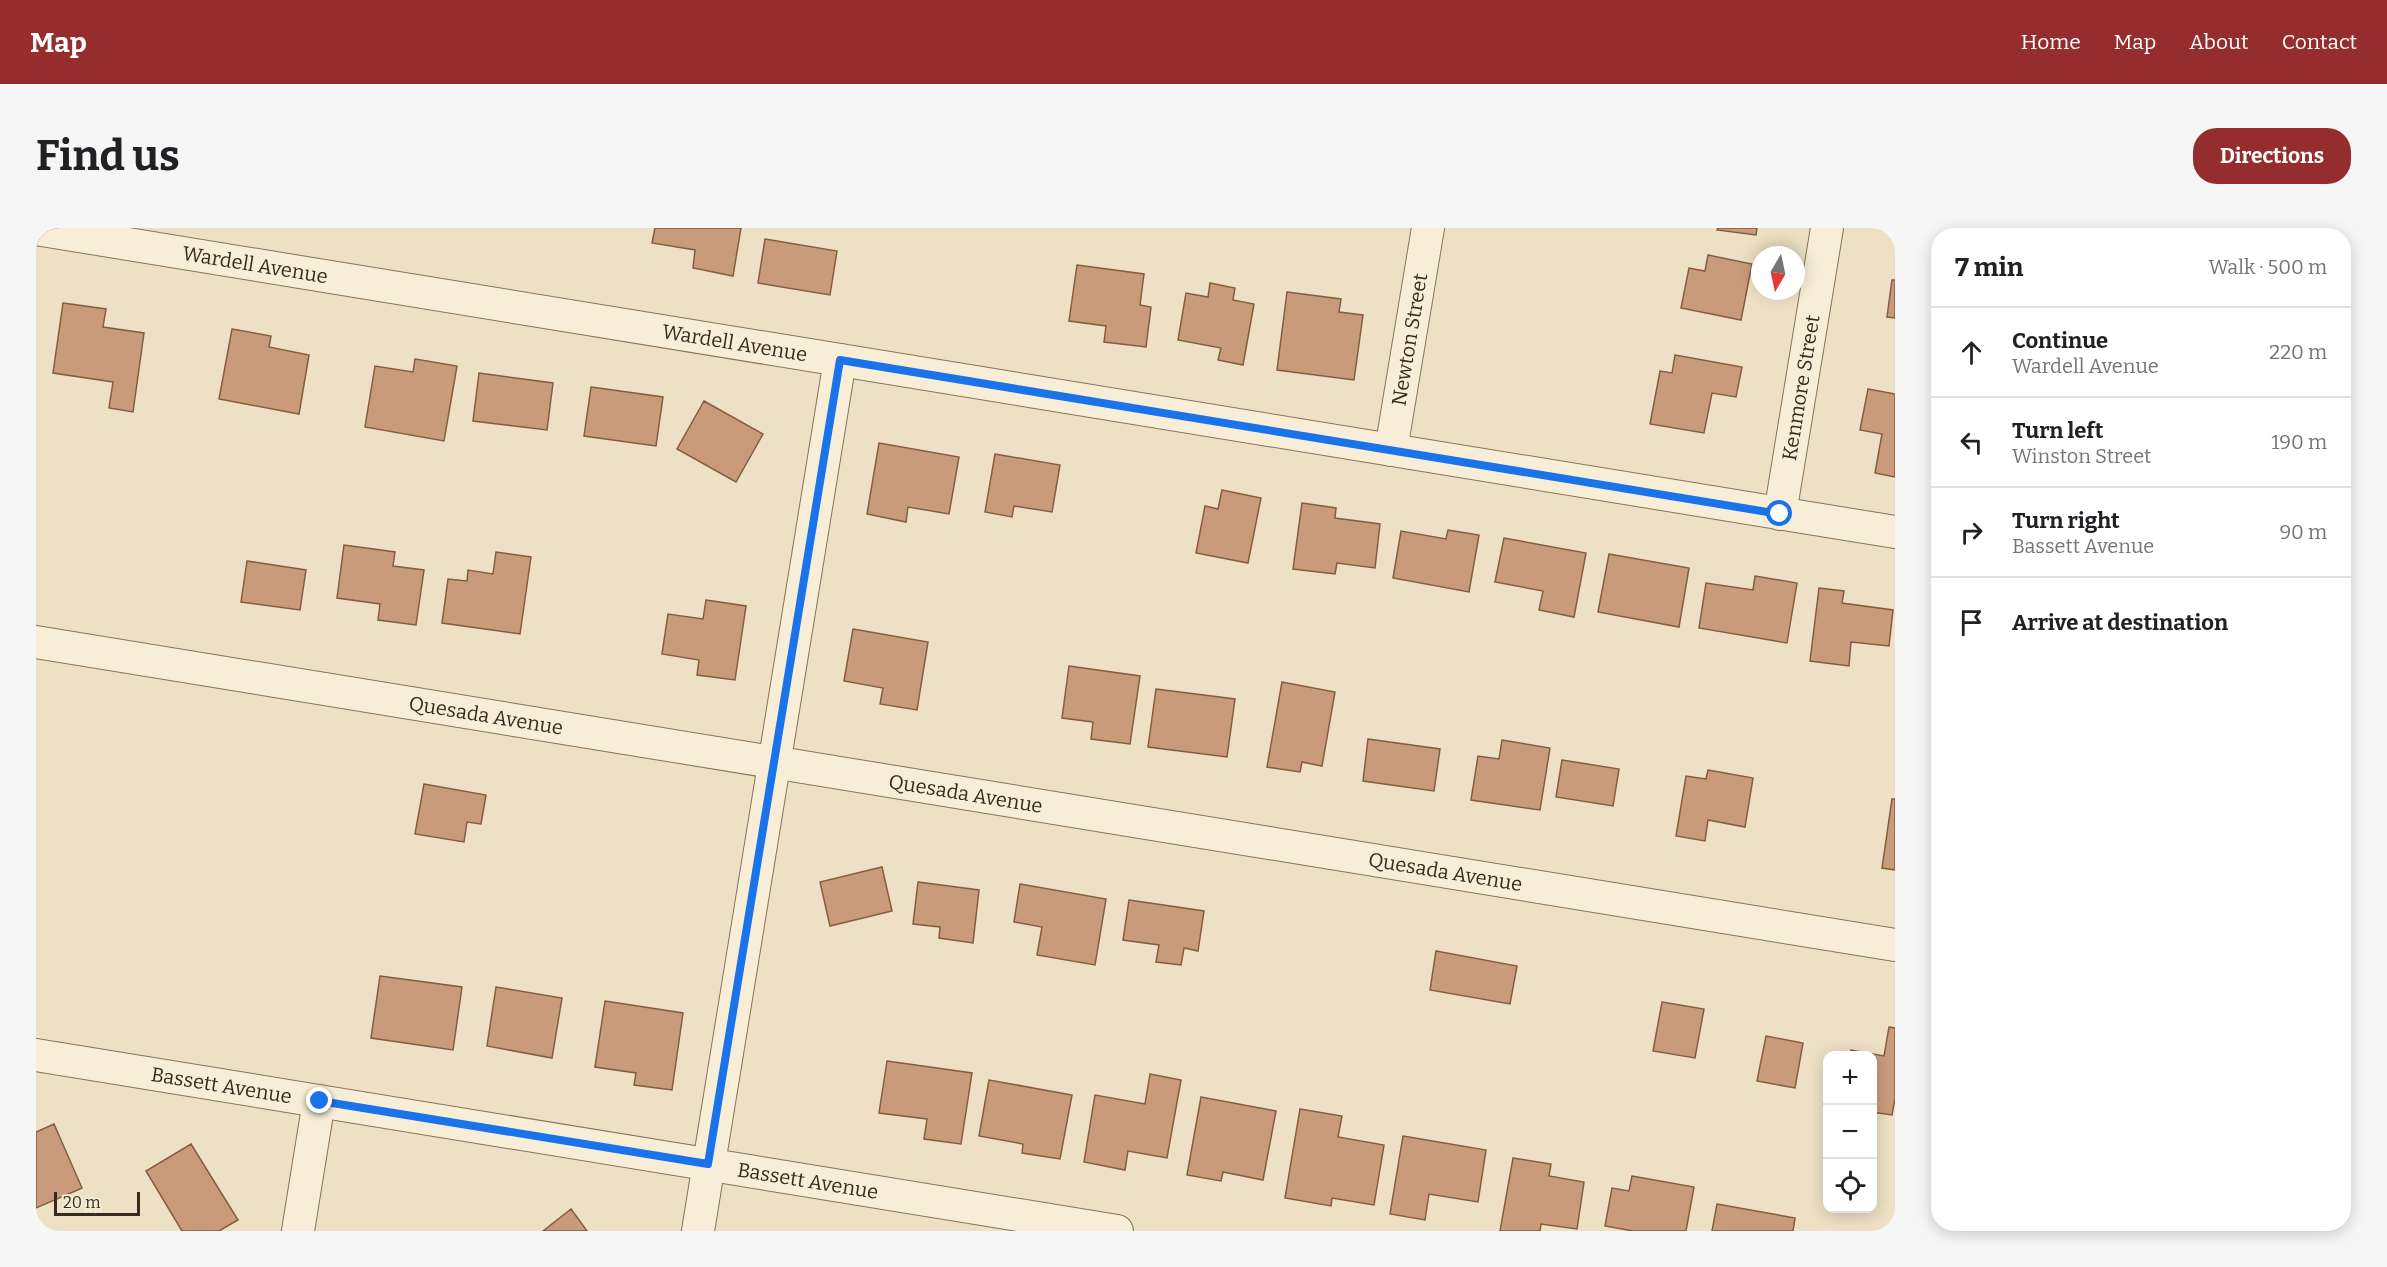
<!DOCTYPE html>
<html lang="en">
<head>
<meta charset="utf-8">
<style>
	body { margin:0; font-family:Bitter,serif; background:#f6f6f6; color:#202124 }
	.controls { position:absolute; right:18px; bottom:18px; display:grid; overflow:hidden; border-radius:12px; box-shadow:0 3px 15px #0003 }
	.controls button { width:54px; height:54px; display:grid; place-items:center; padding:0; border:0; border-bottom:2px solid #e0e0e0; background:#fff; color:#202124; font:30px sans-serif }
	.compass { position:absolute; left:1715px; top:18px; width:54px; height:54px; border-radius:50%; background:#fff; box-shadow:0 3px 15px #0003; rotate:189deg }
	.scale { position:absolute; left:18px; bottom:15px; width:86px; box-sizing:border-box; padding-left:6px; border:3px solid #372a1e; border-top:0; font-size:16px; line-height:21px; white-space:nowrap; color:#372a1e; -webkit-text-stroke:4px #f5ebd3; paint-order:stroke }
	.stop { position:absolute; width:18px; height:18px; margin:-14px; border:4px solid #1a73e8; border-radius:50%; background:#fff }
	.stop.end { background:#1a73e8; border-color:#fff; box-shadow:0 2px 6px #0008 }
	.list { margin:0; padding:0; list-style:none }
	h2 { display:flex; justify-content:space-between; align-items:center; height:78px; margin:0; padding:0 24px; font-size:26px }
	h2 small { font-size:20px; font-weight:400; color:#757577 }
	.list li { display:grid; grid-template-columns:39px 1fr auto; gap:18px; align-items:center; box-sizing:border-box; height:90px; padding:0 24px; border-top:2px solid #e0e0e0 }
	.list b { display:block; font-size:22px; white-space:nowrap }
	.list p { margin:0; font-size:20px; white-space:nowrap; color:#757577 }
	.list em { font-size:20px; font-style:normal; color:#757577 }
	.icon { flex:none; width:33px; height:33px; fill:none; stroke:currentColor; stroke-width:2; stroke-linecap:round; stroke-linejoin:round }
	.map { position:relative; flex:none; width:1859px; height:1003px; overflow:hidden; border-radius:24px }
	header { display:flex; align-items:center; gap:36px; box-sizing:border-box; height:84px; padding:0 30px; background:#952c2e; color:#fff }
	header strong { font-size:28px }
	nav { display:flex; gap:33px; margin-inline-start:auto; font-size:21px }
	.intro { display:flex; align-items:center; justify-content:space-between; box-sizing:border-box; height:144px; padding:0 36px }
	h1 { margin:0; font-size:42px }
	.button { padding:15px 27px; border-radius:24px; background:#952c2e; color:#fff; font-size:21px; font-weight:700 }
	main { display:flex; gap:36px; padding:0 36px }
	aside { flex:1; background:#fff; border-radius:24px; box-shadow:0 3px 15px #0003 }
	.map>svg:first-child { display:block }
	.building { fill:#ca9b7b; stroke:#865c41; stroke-width:1.5 }
	.lines { fill:none; stroke-linecap:round; stroke-linejoin:round }
	.minor-casing { stroke:#87725b; stroke-width:34 }
	.minor { stroke:#f8eed7; stroke-width:32 }
	.route { stroke:#1a73e8; stroke-width:8 }
	.labels { text-anchor:middle; dominant-baseline:central; stroke-width:6; stroke-linejoin:round; paint-order:stroke }
	.street-label { font-size:20px; fill:#372a1e; stroke:#f5ebd3 }
</style>
</head>
<body>
<header>
<strong>Map</strong>
<nav><a>Home</a><a>Map</a><a>About</a><a>Contact</a></nav>
</header>
<div class="intro"><h1>Find us</h1><a class="button">Directions</a></div>
<main>
<div class="map">
<svg width="1859" height="1003" viewBox="0 0 1859 1003">
	<rect width="100%" height="100%" fill="#ede0c4"/>
	<!-- building -->
	<path class="building" d="M619 0H705L697 48 657 40 659 22 616 15Z
		M1682 0H1721L1720 7 1681 2Z
		M729 11 801 23 794 67 722 55Z
		M1672 27 1716 36 1705 92 1645 80 1653 40 1669 43Z
		M1041 37 1108 46 1104 77 1115 79 1110 119 1068 114 1070 98 1033 93Z
		M1856 52H1859V90L1851 89Z
		M1174 55 1199 60 1197 72 1218 76 1207 137 1182 132 1185 120 1142 112 1150 65 1172 69Z
		M1251 64 1305 71 1303 84 1327 87 1318 152 1241 142Z
		M27 75 70 81 67 99 108 105 97 184 73 180 77 154 17 145Z
		M196 101 235 108 233 119 273 127 263 186 183 171Z
		M1639 127 1706 139 1700 169 1676 165 1668 205 1614 196 1624 143 1636 145Z
		M379 131 421 138 408 213 329 199 339 138 377 144Z
		M443 145 517 155 511 202 437 193Z
		M555 159 627 169 620 218 548 208Z
		M1832 161 1859 166V249L1839 245 1846 206 1824 202Z
		M668 173 727 206 700 254 641 221Z
		M843 215 923 229 913 286 872 279 870 294 831 286Z
		M959 226 1024 237 1016 284 978 278 976 289 949 284Z
		M1186 262 1225 270 1212 335 1160 325 1169 278 1182 281Z
		M1266 275 1300 280 1299 290 1344 296 1339 340 1301 335 1299 346 1257 341Z
		M1412 302 1443 307 1433 364 1357 350 1365 303 1410 311Z
		M1468 310 1550 325 1538 389 1503 382 1507 363 1459 354Z
		M308 317 359 324 357 338 388 342 380 397 342 392 344 376 301 370Z
		M460 324 495 329 484 406 406 395 412 351 431 353 432 342 457 346Z
		M1573 326 1653 340 1643 399 1562 384Z
		M211 333 270 342 264 382 205 374Z
		M1719 348 1761 355 1751 415 1663 400 1670 355 1717 362Z
		M1783 360 1808 363 1806 375 1857 382 1853 418 1815 414 1813 438 1774 433Z
		M670 372 710 378 699 452 661 447 663 432 626 426 632 386 667 391Z
		M817 401 892 414 881 482 844 476 847 460 808 453Z
		M1033 438 1104 448 1094 516 1055 511 1057 494 1026 490Z
		M1246 454 1299 464 1286 538 1266 534 1264 544 1231 539Z
		M1120 461 1199 471 1191 529 1112 519Z
		M1332 511 1404 521 1398 563 1327 553Z
		M1466 512 1514 520 1504 582 1435 572 1442 528 1463 531Z
		M1526 532 1583 541 1577 578 1520 569Z
		M1672 542 1717 550 1709 599 1672 592 1669 613 1640 608 1650 548 1670 551Z
		M388 556 450 567 445 596 431 594 428 614 379 606Z
		M1856 571H1859V642L1846 640Z
		M846 639 856 683 794 698 784 654Z
		M882 654 943 662 937 715 903 710 904 699 877 696Z
		M984 656 1070 671 1059 737 1001 727 1006 699 978 694Z
		M1093 672 1168 683 1162 723 1148 720 1145 737 1120 734 1123 717 1087 712Z
		M1400 723 1481 738 1474 776 1394 762Z
		M344 748 426 759 417 822 335 810Z
		M460 759 526 770 516 830 451 818Z
		M569 773 647 785 636 862 598 857 600 845 559 839Z
		M1626 774 1668 781 1659 830 1617 823Z
		M1853 799 1859 800V871L1856 887 1836 884V828H1814L1815 822 1848 828Z
		M1730 808 1767 815 1759 860 1721 853Z
		M851 833 936 845 925 916 888 911 891 891 843 885Z
		M1114 846 1145 852 1131 930 1092 923 1089 942 1048 934 1059 867 1109 876Z
		M953 852 1036 867 1024 931 986 925 987 916 943 908Z
		M1165 869 1240 883 1227 952 1187 944 1185 953 1151 947Z
		M1264 881 1306 888 1302 909 1348 917 1338 977 1296 970 1295 978 1249 970Z
		M18 896 46 960 0 980V904Z
		M1367 908 1450 922 1442 974 1393 966 1389 992 1354 986Z
		M155 916 202 992 183 1003H146L110 943Z
		M1477 930 1515 936 1513 948 1548 954 1541 1001 1505 996 1504 1003H1464Z
		M1596 948 1658 959 1650 1003H1597L1569 998 1576 960 1593 963Z
		M1681 976 1759 990 1757 1003H1676Z
		M535 981 551 1003H507Z"/>
	<g class="lines">
		<defs>
			<g id="minor">
				<path id="s1" d="M0 1 1859 304"/>
				<path id="s2" d="M1355 222 1392 0"/>
				<path id="s3" d="M1744 286 1791 0"/>
				<path id="s4" d="M0 414 1859 717"/>
				<path id="s5" d="M0 827 1081 1003"/>
				<path d="M262 1003 283 873"/>
				<path d="M662 1003 804 132"/>
			</g>
		</defs>
		<!-- minor casing -->
		<use href="#minor" class="minor-casing"/>
		<!-- minor -->
		<use href="#minor" class="minor"/>
	</g>
	<g class="lines">
		<!-- route -->
		<path class="route" d="M284 873 672 936 804 132 1744 286"/>
	</g>
	<g class="labels">
		<!-- street labels -->
		<g class="street-label">
			<text stroke="none"><textPath href="#s1" startOffset="222">Wardell Avenue</textPath></text>
			<text stroke="none"><textPath href="#s2" startOffset="112">Newton Street</textPath></text>
			<text stroke="none"><textPath href="#s1" startOffset="708">Wardell Avenue</textPath></text>
			<text stroke="none"><textPath href="#s3" startOffset="128">Kenmore Street</textPath></text>
			<text stroke="none"><textPath href="#s4" startOffset="456">Quesada Avenue</textPath></text>
			<text stroke="none"><textPath href="#s4" startOffset="942">Quesada Avenue</textPath></text>
			<text stroke="none"><textPath href="#s4" startOffset="1428">Quesada Avenue</textPath></text>
			<text stroke="none"><textPath href="#s5" startOffset="188">Bassett Avenue</textPath></text>
			<text stroke="none"><textPath href="#s5" startOffset="782">Bassett Avenue</textPath></text>
		</g>
	</g>
</svg>
<div class="controls">
<button>+</button>
<button>−</button>
<button><svg class="icon" aria-label="locate" viewBox="0 0 24 24"><circle cx="12" cy="12" r="6"/><path d="M12 2v4M12 18v4M2 12h4M18 12h4"/></svg></button>
</div>
<svg class="compass" viewBox="-18 -18 36 36"><path d="M0-13l5 13h-10z" fill="#e53935"/><path d="M0 13l5-13h-10z" fill="#757577"/></svg>
<div class="scale">20 m</div>
<div class="stop" style="left:1744px;top:286px"></div>
<div class="stop end" style="left:284px;top:873px"></div>
</div>
<aside>
<h2>7 min<small>Walk · 500 m</small></h2>
<ul class="list">
<li><svg class="icon" aria-label="ahead" viewBox="0 0 24 24"><path d="M12 20V5M6 11l6-6 6 6"/></svg><div><b>Continue</b><p>Wardell Avenue</p></div><em>220 m</em></li>
<li><svg class="icon" aria-label="left" viewBox="0 0 24 24"><path d="M17 20v-9H6M10 6l-5 5 5 5"/></svg><div><b>Turn left</b><p>Winston Street</p></div><em>190 m</em></li>
<li><svg class="icon" aria-label="right" viewBox="0 0 24 24"><path d="M7 20v-9h11M14 6l5 5-5 5"/></svg><div><b>Turn right</b><p>Bassett Avenue</p></div><em>90 m</em></li>
<li><svg class="icon" aria-label="arrive" viewBox="0 0 24 24"><path d="M6 21V4h12l-3 4 3 4H6"/></svg><div><b>Arrive at destination</b></div></li>
</ul>
</aside>
</main>
</body>
</html>
